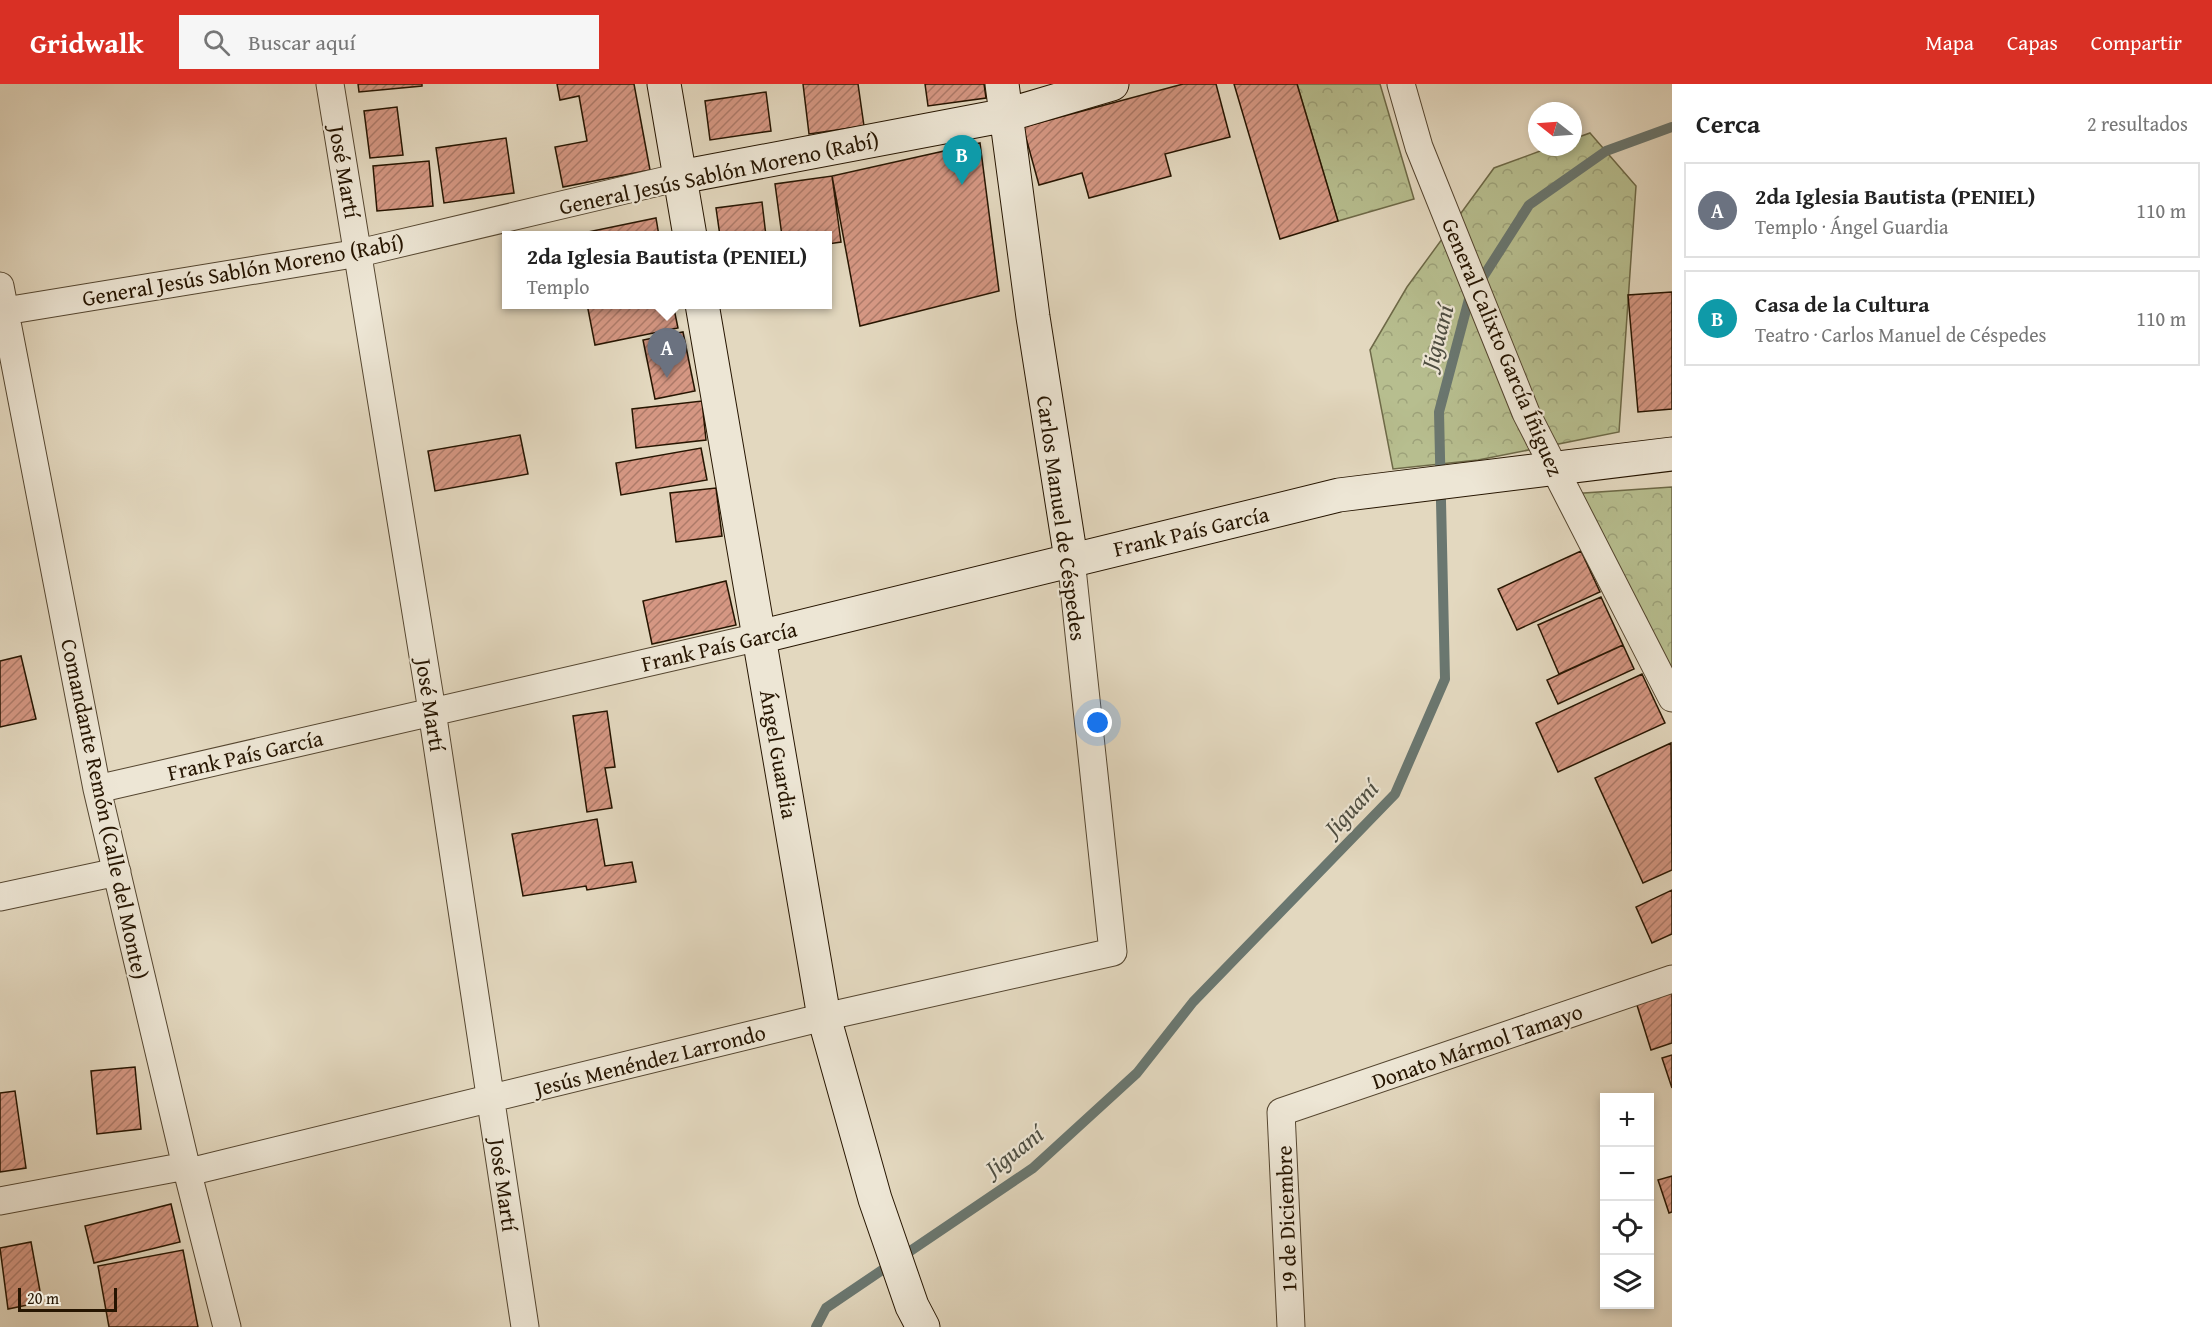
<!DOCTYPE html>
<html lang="es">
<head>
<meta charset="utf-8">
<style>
	body { margin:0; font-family:"Gentium Book Plus",serif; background:#f6f6f6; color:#222 }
	.controls { position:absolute; right:18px; bottom:18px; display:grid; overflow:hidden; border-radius:0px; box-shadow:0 3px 9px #0003 }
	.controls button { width:54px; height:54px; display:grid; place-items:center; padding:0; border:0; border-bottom:2px solid #e0e0e0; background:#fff; color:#222; font:30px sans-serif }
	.compass { position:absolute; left:1528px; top:18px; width:54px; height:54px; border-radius:50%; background:#fff; box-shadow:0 3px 9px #0003; rotate:287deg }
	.scale { position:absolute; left:18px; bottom:15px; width:99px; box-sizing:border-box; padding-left:6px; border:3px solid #261501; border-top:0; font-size:16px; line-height:21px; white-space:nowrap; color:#261501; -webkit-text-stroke:4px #ede6d5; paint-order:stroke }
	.you { position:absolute; left:1098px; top:639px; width:21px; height:21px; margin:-15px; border:4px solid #fff; border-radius:50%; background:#1a73e8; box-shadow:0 0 0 9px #1a73e833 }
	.badge { display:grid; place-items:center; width:39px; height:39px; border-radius:50%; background:#d93025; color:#fff; font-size:20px; font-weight:700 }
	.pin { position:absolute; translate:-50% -50px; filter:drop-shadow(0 2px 3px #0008) }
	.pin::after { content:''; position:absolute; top:32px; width:21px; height:18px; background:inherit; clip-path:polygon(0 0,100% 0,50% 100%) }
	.popup { position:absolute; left:502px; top:147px; width:330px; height:78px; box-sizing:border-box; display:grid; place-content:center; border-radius:0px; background:#fff; filter:drop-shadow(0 2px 4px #0005); font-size:20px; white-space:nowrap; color:#767676 }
	.popup b { font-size:22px; color:#222 }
	.popup::after { content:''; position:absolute; left:50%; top:100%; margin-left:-12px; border:12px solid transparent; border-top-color:#fff }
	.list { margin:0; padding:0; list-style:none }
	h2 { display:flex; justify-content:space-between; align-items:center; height:78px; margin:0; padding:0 24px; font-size:26px }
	h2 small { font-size:20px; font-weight:400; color:#767676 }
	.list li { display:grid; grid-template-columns:39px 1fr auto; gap:18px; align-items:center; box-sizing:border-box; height:96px; margin:0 12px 12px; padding:0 12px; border:2px solid #e0e0e0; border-radius:0px }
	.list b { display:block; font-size:22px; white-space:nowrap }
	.list p { margin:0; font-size:20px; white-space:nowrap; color:#767676 }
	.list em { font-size:20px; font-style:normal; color:#767676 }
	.icon { flex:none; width:33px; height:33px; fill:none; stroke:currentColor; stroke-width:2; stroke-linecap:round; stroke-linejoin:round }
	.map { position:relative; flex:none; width:1672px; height:1243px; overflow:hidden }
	header { display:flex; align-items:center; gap:36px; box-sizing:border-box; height:84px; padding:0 30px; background:#d93025; color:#fff }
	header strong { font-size:28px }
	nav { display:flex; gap:33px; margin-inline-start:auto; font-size:21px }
	.search { width:420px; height:54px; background:#f6f6f6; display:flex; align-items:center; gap:15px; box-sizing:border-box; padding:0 21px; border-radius:0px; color:#767676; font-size:22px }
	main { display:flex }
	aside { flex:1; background:#fff }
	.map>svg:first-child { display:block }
	.forest { fill:url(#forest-crowns); stroke:#6e6a48; stroke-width:1.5 }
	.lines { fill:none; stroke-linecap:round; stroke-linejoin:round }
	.stream { stroke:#6a7770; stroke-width:10 }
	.building { fill:url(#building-hatch); stroke:#261501; stroke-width:1.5 }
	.street-casing { stroke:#554630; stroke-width:29 }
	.secondary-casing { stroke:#261501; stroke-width:35 }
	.street { stroke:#ede6d5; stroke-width:27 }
	.secondary { stroke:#ede6d5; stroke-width:33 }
	.labels { text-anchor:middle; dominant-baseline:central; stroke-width:4.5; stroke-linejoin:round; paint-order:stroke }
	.street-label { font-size:22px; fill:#261501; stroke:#ede6d5 }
	.water-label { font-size:24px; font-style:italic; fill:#4e4e42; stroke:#ede6d5 }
</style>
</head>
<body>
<header>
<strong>Gridwalk</strong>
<div class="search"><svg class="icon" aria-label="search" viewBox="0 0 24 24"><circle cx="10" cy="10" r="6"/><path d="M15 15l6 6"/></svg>Buscar aquí</div>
<nav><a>Mapa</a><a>Capas</a><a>Compartir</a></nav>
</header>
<main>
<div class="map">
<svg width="1672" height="1243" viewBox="0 0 1672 1243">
	<defs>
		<pattern id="forest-crowns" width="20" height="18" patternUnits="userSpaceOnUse" patternTransform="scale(1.5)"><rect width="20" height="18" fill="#b7be8f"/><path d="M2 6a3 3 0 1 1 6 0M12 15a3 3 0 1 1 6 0" fill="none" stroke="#9da27a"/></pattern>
		<pattern id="building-hatch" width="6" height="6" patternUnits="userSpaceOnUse" patternTransform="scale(1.5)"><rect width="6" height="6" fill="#d59783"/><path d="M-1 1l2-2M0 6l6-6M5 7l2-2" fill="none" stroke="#ad7a69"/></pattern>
	</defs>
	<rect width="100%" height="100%" fill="#e3d8bf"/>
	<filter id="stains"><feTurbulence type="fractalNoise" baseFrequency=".00333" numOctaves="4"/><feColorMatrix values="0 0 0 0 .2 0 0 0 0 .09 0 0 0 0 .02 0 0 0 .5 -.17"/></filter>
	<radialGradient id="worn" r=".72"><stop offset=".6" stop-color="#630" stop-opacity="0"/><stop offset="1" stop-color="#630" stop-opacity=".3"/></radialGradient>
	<!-- forest -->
	<path class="forest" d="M1297 0H1380L1414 115 1338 137Z
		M1590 49 1636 102 1619 348 1478 376 1393 385 1370 266 1407 203 1494 84 1551 63H1573V55Z
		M1672 403V598L1570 410Z"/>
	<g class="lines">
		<!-- stream -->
		<path class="stream" d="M816 1243 826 1224 1033 1084 1137 989 1193 918 1395 710 1445 595 1439 328 1469 215 1529 121 1606 67 1672 43"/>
	</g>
	<!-- building -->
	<path class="building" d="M358 0H422V2L359 8Z
		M557 0H634L650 86 563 103 555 63 587 57 579 12 560 16Z
		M803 0H858L864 42 809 50Z
		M925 0H984L986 14 928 22Z
		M1183 0H1216L1230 53 1165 70 1171 92 1089 114 1082 89 1039 101 1023 43Z
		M1234 0H1297L1338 137 1280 155Z
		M766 8 771 47 710 56 705 17Z
		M397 23 403 71 370 74 364 27Z
		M506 54 514 109 444 119 436 64Z
		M980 59 999 207 860 242 832 92Z
		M429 77 433 122 377 127 373 82Z
		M832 92 841 158 828 160V152H782L775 100Z
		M762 118 766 152H720L716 124Z
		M656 134 659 152H573V151Z
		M1672 208V325L1638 328 1628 211Z
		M587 220H673L678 244 595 261Z
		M683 248 695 307 655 315 643 256Z
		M702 317 706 356 636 364 632 325Z
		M520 351 528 390 435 407 428 367Z
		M701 364 707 396 621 411 616 379Z
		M716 404 722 452 676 458 670 409Z
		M1581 467 1600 508 1517 546 1498 505Z
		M726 497 736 541 652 560 643 517Z
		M1601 513 1623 561 1559 590 1538 541Z
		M1623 561 1634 585 1558 620 1547 596Z
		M21 572 36 635 0 643V577Z
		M1642 590 1665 639 1558 688 1536 639Z
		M607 627 615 683 605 684 612 724 587 728 573 632Z
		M1671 659 1672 786 1643 799 1595 694Z
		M597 735 605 782 632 778 636 798 587 806 586 802 523 812 512 750Z
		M1672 806V850L1652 859 1636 823Z
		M1672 905V959L1651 966 1636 918Z
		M1672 971V1004L1662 974Z
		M135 983 141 1045 97 1050 91 987Z
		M15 1007 26 1084 0 1088V1009Z
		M1672 1092V1128L1669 1129 1658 1096Z
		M171 1120 180 1158 94 1179 85 1142Z
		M31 1158 42 1218 8 1225 0 1164Z
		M183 1166 198 1243H109L98 1182Z"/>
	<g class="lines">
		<defs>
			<path id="street" d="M330 0 432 627 525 1243
				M1401 0 1419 63 1526 329 1672 614
				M0 202 97 705 186 1082 227 1243
				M5 227 359 169 680 93
				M97 705 759 553
				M0 813 117 788
				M189 1088 824 933 1113 868 1071 475
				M0 1117 186 1082
				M1291 1243 1281 1028 1672 895"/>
			<path id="secondary" d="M664 0 690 152
				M1002 0 1033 233 1071 475
				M680 93 1007 31 1112 0
				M702 220 824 933 875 1115 912 1222 923 1243
				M759 553 1339 411 1672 370"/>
		</defs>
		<!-- street casing -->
		<use href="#street" class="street-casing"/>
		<!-- secondary casing -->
		<use href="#secondary" class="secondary-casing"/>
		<!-- street -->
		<use href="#street" class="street"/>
		<!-- secondary -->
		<use href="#secondary" class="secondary"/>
	</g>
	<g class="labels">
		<!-- street labels -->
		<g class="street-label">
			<text transform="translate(345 88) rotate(80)">José Martí</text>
			<text transform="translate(719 89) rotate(-12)">General Jesús Sablón Moreno (Rabí)</text>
			<text transform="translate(243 186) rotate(-10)">General Jesús Sablón Moreno (Rabí)</text>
			<text transform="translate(1503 263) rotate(67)">General Calixto García Íñiguez</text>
			<text transform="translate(1062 434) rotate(82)">Carlos Manuel de Céspedes</text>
			<text transform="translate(1191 447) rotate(-13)">Frank País García</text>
			<text transform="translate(719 562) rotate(-13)">Frank País García</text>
			<text transform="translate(431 621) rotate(81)">José Martí</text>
			<text transform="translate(779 670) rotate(80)">Ángel Guardia</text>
			<text transform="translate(245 671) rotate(-13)">Frank País García</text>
			<text transform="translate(105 725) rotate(78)">Comandante Remón (Calle del Monte)</text>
			<text transform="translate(1477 962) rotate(-19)">Donato Mármol Tamayo</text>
			<text transform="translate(650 976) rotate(-14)">Jesús Menéndez Larrondo</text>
			<text transform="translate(504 1101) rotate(82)">José Martí</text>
			<text transform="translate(1286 1135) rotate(-92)">19 de Diciembre</text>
		</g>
		<!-- water labels -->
		<g class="water-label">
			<text transform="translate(1437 253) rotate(-75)">Jiguaní</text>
			<text transform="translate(1351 724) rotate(-47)">Jiguaní</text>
			<text transform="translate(1014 1067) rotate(-38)">Jiguaní</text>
		</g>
	</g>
	<rect width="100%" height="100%" filter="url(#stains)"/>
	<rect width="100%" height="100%" fill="url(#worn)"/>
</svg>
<div class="controls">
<button>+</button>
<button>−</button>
<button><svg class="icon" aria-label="locate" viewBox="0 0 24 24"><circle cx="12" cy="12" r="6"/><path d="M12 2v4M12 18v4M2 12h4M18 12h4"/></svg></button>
<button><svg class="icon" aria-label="layers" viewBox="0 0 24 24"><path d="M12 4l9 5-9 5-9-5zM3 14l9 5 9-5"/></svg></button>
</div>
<svg class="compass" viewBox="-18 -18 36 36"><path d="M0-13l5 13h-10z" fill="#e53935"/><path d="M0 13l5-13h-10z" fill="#767676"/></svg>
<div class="scale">20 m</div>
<div class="you"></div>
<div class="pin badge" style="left:667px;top:294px;background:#6b7280">A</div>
<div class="popup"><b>2da Iglesia Bautista (PENIEL)</b>Templo</div>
<div class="pin badge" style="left:962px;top:101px;background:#0f9aa8">B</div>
</div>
<aside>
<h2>Cerca<small>2 resultados</small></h2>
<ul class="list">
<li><span class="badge" style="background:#6b7280">A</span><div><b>2da Iglesia Bautista (PENIEL)</b><p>Templo · Ángel Guardia</p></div><em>110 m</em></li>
<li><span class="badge" style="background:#0f9aa8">B</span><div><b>Casa de la Cultura</b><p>Teatro · Carlos Manuel de Céspedes</p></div><em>110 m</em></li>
</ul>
</aside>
</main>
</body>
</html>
